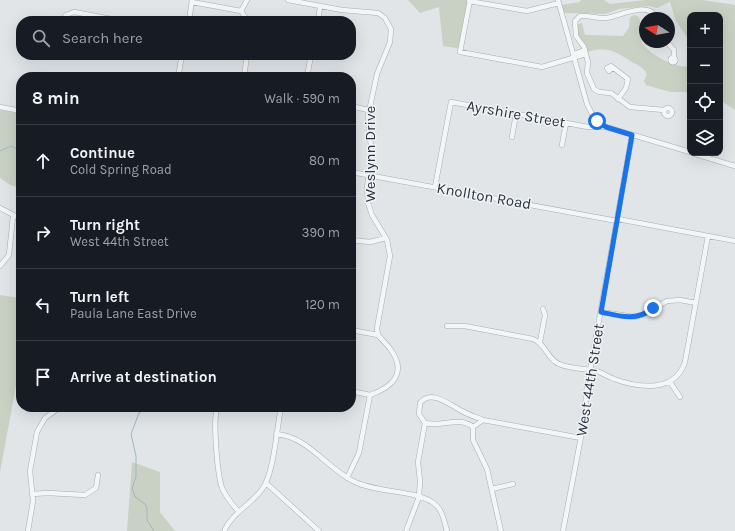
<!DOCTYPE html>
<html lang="en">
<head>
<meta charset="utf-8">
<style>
	body { margin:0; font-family:Karla,sans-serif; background:#20242c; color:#f1f3f6 }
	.controls { position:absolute; right:12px; top:12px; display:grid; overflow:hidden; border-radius:8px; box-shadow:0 4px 16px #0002 }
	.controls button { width:36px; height:36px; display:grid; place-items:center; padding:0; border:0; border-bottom:1px solid #363941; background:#171b24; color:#f1f3f6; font:20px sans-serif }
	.compass { position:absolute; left:639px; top:12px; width:36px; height:36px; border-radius:50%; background:#171b24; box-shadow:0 4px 16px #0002; rotate:281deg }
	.stop { position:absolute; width:12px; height:12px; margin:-9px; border:3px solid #1a73e8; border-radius:50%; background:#fff }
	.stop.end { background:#1a73e8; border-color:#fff; box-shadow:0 1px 4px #0008 }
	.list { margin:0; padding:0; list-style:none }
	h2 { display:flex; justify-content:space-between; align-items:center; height:52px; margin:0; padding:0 16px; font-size:17px }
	h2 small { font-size:13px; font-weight:400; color:#9ea1a6 }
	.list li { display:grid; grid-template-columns:26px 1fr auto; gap:12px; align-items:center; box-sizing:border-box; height:72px; padding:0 16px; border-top:1px solid #363941 }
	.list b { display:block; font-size:15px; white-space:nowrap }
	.list p { margin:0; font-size:13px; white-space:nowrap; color:#9ea1a6 }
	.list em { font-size:13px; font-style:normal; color:#9ea1a6 }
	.icon { flex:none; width:22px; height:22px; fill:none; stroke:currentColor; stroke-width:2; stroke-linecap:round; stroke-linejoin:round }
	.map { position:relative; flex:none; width:735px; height:531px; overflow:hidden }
	.search { position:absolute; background:#171b24; box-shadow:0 4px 16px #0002; left:16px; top:16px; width:340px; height:44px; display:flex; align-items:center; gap:10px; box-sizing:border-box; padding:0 14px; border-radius:16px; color:#9ea1a6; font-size:15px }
	.panel { position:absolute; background:#171b24; box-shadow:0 4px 16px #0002; left:16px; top:72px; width:340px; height:340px; border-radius:16px }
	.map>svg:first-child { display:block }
	.green { fill:#c8d1c3 }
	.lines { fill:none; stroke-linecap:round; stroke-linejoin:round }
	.stream { stroke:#a0b6c4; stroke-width:1 }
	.minor-casing { stroke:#a7acb2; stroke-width:5.5 }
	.minor { stroke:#f3f5f7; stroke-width:4.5 }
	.route { stroke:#1a73e8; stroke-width:5 }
	.labels { text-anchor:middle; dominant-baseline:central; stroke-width:3; stroke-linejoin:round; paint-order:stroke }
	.street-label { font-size:15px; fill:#2b343e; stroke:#f0f3f6 }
</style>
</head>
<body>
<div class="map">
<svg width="735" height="531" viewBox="0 0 735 531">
	<rect width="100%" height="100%" fill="#e1e5e8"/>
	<!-- green -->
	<path class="green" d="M408 0H472L463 49 443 46 439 7 420 13Z
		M581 0H604L610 4 645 0H703L735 5V110L720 100V15H690V52L688 39 676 21 670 2 657 8 649 6 619 9 605 14 564 13 561 5 580 2Z
		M635 15 639 17C642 25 639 32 641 39 643 52 677 70 690 66V94L685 92H670L646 85 644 81 647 74C644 68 638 65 632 62 618 53 606 45 588 52 584 44 572 33 578 24L582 23 585 35 623 36 629 28 630 17Z
		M0 110 21 114 17 131 21 136V188L10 185 0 178Z
		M0 295 21 298V359L0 472Z
		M132 462 160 472V512L175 531H127Z"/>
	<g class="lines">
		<!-- stream -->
		<path class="stream" d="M0 151 11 146 21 151
			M148 407 139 413 131 434 136 456V477L132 488 135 497 145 504 147 508V520L154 531"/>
		<defs>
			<path id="minor" d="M288 0 342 10 378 13 385 18 391 29 390 42 377 74 368 116 372 157 367 187 368 203 372 215 387 240 390 256 377 328 378 335
				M470 0 460 52 542 67 586 54
				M558 0 587 104 594 118 606 127 690 152
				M469 1 527 11 559 3
				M192 2 241 11 248 21
				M241 11 247 0
				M656 18C650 0 620 16 606 18 597 19 589 15 580 16L575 21 576 36 584 47 588 62 587 73 594 89 599 92 611 93 630 107 664 110
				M62 21 66 15 74 12 122 21
				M189 21 192 0
				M318 21 320 7
				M667 42 674 50V58
				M574 54 585 50
				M110 57V55
				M670.5 60a2.5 2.5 0 1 1 5 0a2.5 2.5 0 1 1-5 0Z
				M612 68 609 71 607 68 611 66 628 79 626 88 618 99
				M178 77 182 55
				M244 77 247 55
				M307 77 311 55
				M351 106 368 110
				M0 107 21 111
				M664 112a4 4 0 1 1 8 0a4 4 0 1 1-8 0Z
				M512 137 516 114
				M562 145 566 123
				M692 153 735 166
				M351 172 617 221
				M435 187 451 102 588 127H606
				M0 208 21 219
				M618 219 735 241
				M351 240 370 242 386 238
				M0 266 9 255 13 216
				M601 312 635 317 644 314 667 301 680 300 696 303
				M447 326H465L533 339C546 344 547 359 559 364 570 369 584 368 595 371 602 372 608 377 614 379 639 388 675 393 685 362L708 236
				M540 342 545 315 543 309
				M670 382 680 397
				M351 391 370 395
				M217 407C213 422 217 472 222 488 226 497 232 504 238 511
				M473 427C459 416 442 427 425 423L419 414 420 403C431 388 451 406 462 411 469 415 476 417 483 420
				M473 427 483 420 581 438
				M473 427V440L487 469 501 531
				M276 434C309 437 325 467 353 481 376 493 414 490 432 502 442 508 444 520 447 531
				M347 478 359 453 370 395C393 387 407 373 391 350 387 344 382 340 378 335L351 330
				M266 483 319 531
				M492 489 513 484
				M32 494 48 493 85 495 96 488 98 475
				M28 531 33 501 30 471 37 432 45 418 60 407
				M224 531C233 512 251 505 263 488 274 472 277 427 281 407
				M406 531 419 497 420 481 418 462 425 423
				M563 531 585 416 586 393 632 135"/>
		</defs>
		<!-- minor casing -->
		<use href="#minor" class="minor-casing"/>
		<!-- minor -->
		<use href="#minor" class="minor"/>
	</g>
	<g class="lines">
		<!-- route -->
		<path class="route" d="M597 121 606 127 632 135 601 312C619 316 637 322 653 308"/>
	</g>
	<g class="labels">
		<!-- street labels -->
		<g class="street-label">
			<text transform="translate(516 114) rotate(10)">Ayrshire Street</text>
			<text transform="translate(370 154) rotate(-90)">Weslynn Drive</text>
			<text transform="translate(484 196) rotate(10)">Knollton Road</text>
			<text transform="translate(590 380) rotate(-81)">West 44th Street</text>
		</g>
	</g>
</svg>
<div class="controls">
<button>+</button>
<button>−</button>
<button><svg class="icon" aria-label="locate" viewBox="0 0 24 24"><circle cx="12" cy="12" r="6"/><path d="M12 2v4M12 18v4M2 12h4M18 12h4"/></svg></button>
<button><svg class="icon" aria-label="layers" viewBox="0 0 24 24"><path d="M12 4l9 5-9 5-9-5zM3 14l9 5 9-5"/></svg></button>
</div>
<svg class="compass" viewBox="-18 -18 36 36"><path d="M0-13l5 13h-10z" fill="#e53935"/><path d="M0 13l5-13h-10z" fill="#9ea1a6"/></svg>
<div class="stop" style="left:597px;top:121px"></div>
<div class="stop end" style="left:653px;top:308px"></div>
<div class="search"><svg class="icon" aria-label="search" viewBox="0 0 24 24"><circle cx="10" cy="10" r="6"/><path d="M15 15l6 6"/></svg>Search here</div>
<section class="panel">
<h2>8 min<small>Walk · 590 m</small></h2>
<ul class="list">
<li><svg class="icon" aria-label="ahead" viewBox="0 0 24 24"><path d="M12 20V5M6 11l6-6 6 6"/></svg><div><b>Continue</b><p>Cold Spring Road</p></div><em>80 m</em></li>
<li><svg class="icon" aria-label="right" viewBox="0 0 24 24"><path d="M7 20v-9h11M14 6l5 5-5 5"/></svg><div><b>Turn right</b><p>West 44th Street</p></div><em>390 m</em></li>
<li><svg class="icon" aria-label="left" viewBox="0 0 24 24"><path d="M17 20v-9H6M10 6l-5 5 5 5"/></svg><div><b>Turn left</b><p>Paula Lane East Drive</p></div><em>120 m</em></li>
<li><svg class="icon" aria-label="arrive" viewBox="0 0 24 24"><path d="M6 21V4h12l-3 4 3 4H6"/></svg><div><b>Arrive at destination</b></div></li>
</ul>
</section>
</div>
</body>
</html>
